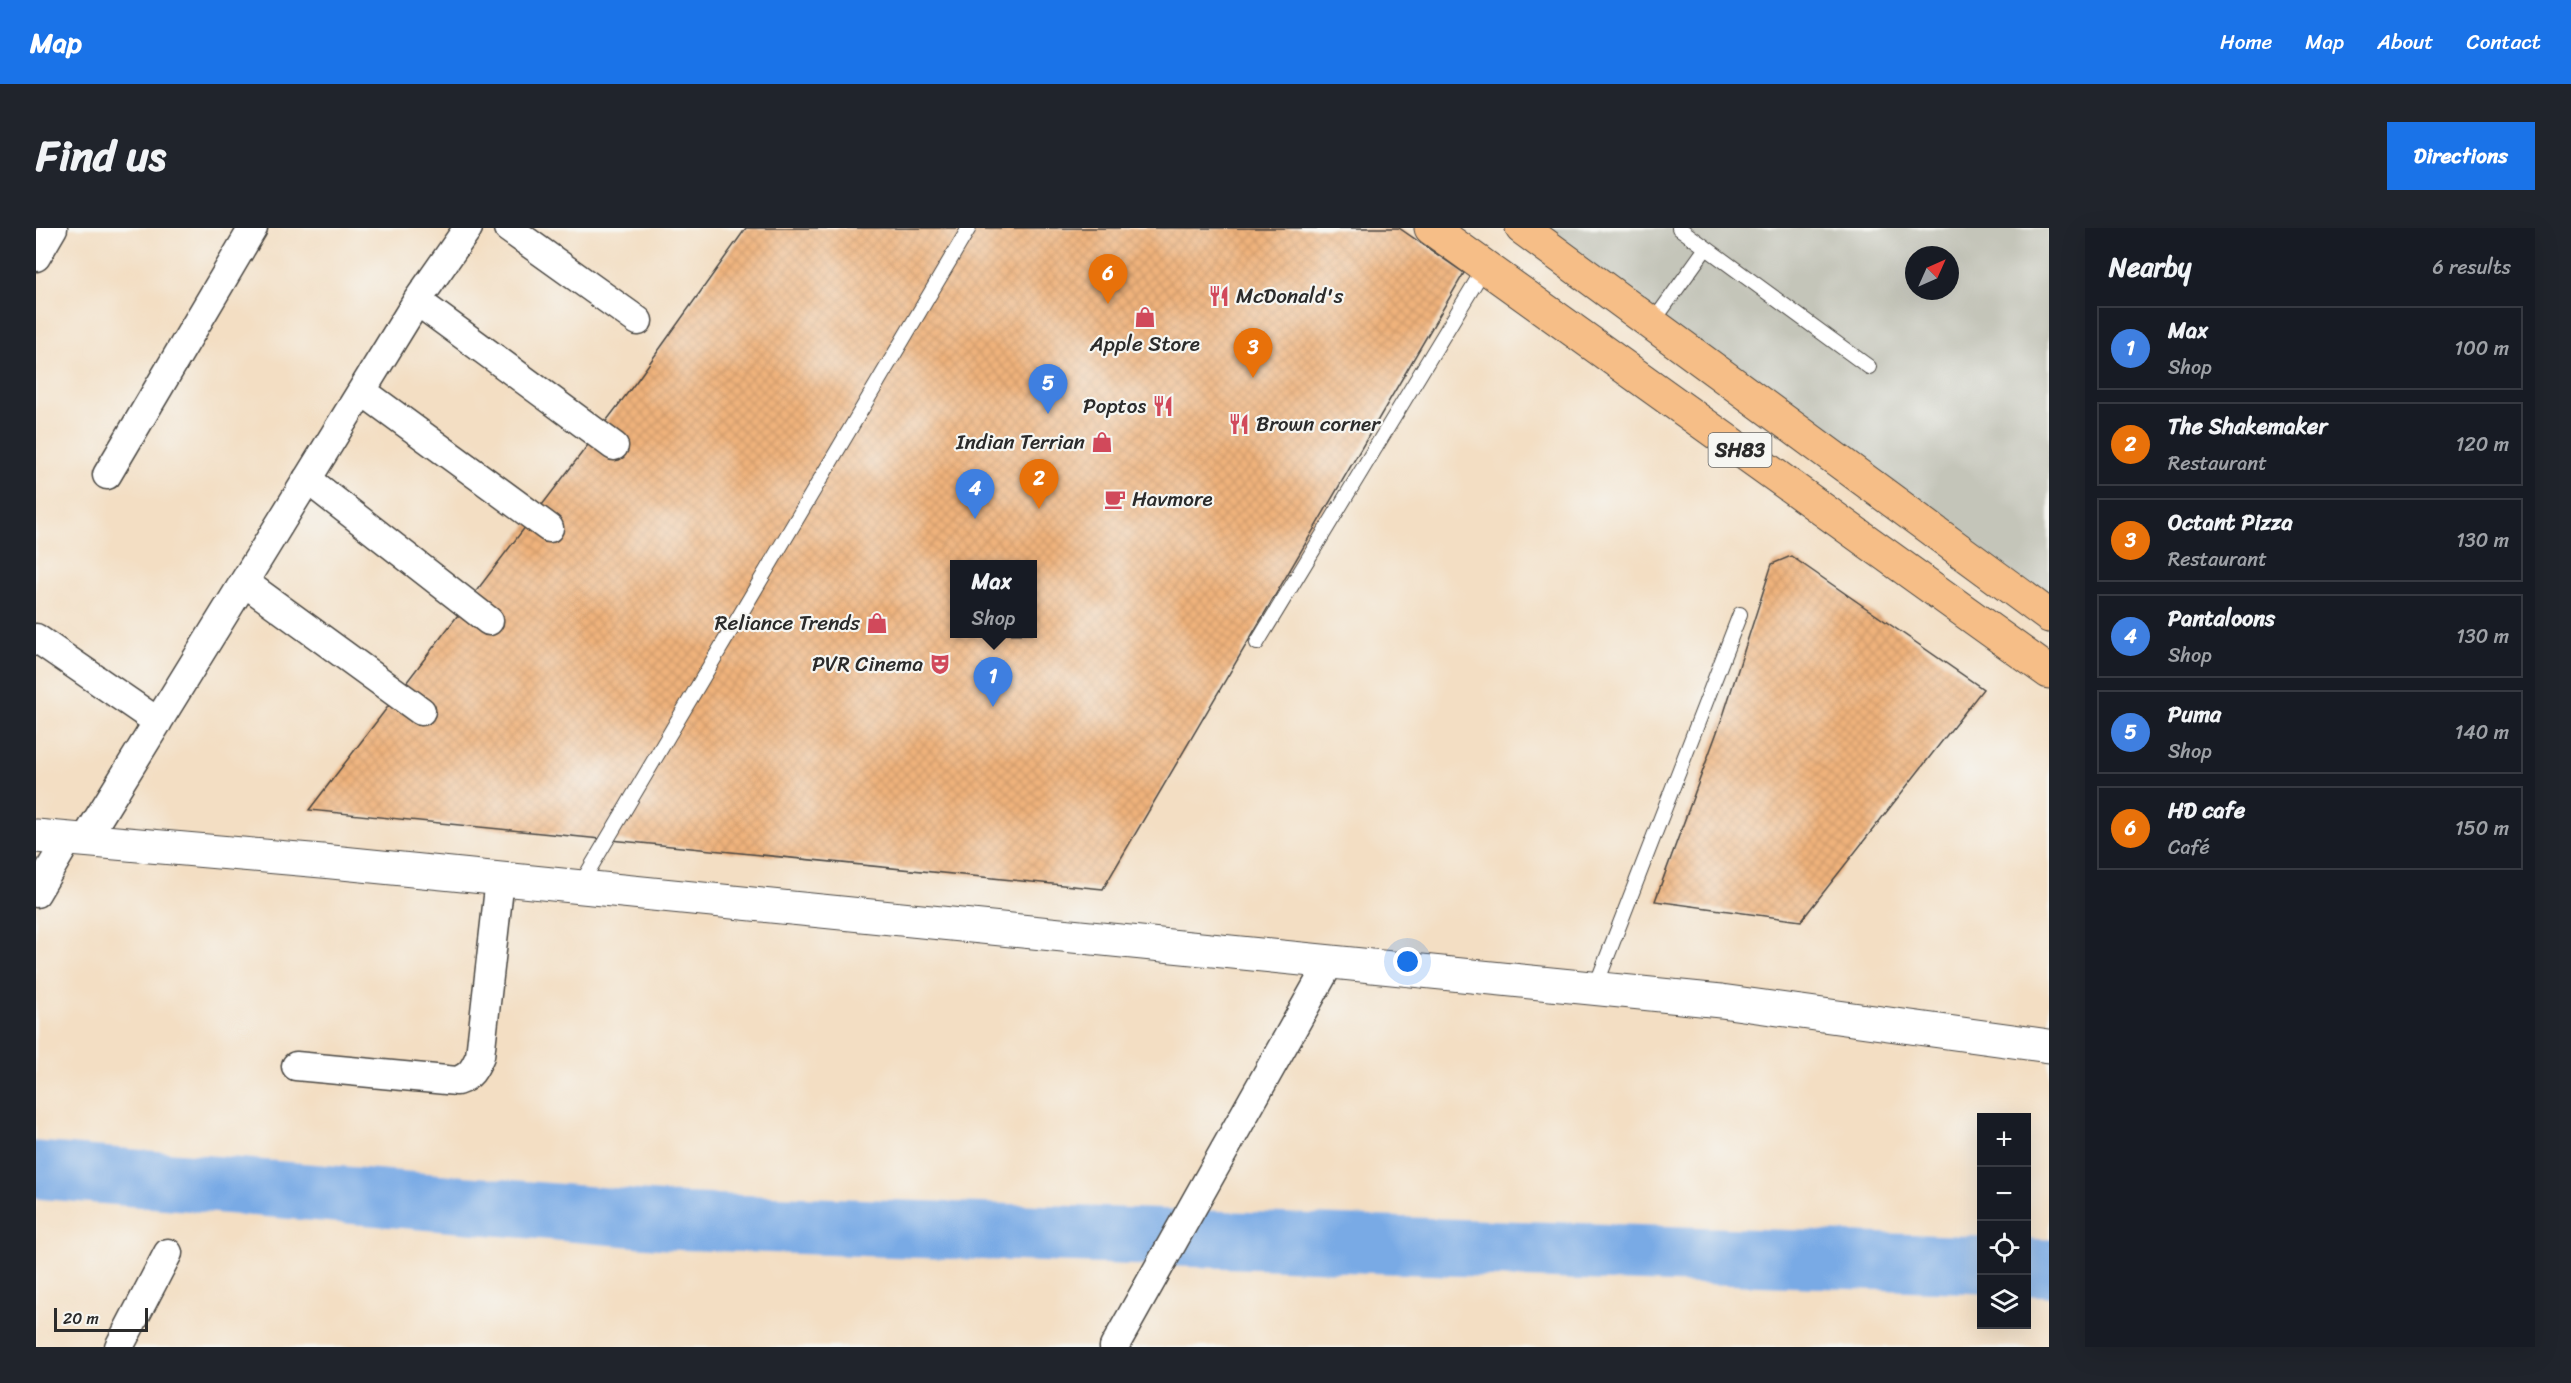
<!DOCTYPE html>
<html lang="en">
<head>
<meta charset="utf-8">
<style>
	body { margin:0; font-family:Sriracha,sans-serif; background:#20242c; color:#f1f3f6 }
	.controls { position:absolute; right:18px; bottom:18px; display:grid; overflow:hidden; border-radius:0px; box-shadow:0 6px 24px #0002 }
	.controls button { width:54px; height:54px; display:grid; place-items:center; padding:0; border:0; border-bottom:2px solid #363941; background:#171b24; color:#f1f3f6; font:30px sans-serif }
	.compass { position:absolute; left:1869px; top:18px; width:54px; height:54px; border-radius:50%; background:#171b24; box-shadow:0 6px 24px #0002; rotate:45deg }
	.scale { position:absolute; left:18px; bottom:15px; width:94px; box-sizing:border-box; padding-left:6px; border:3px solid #2b2b2b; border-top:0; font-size:16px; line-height:21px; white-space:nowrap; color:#2b2b2b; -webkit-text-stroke:4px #f6f6f2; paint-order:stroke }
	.you { position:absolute; left:1372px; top:734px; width:21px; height:21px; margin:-15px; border:4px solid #fff; border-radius:50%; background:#1a73e8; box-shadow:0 0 0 9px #1a73e833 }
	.badge { display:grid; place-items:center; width:39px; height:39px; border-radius:50%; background:#1a73e8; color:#fff; font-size:20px; font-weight:700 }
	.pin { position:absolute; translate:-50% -50px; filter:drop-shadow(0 2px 3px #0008) }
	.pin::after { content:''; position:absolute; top:32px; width:21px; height:18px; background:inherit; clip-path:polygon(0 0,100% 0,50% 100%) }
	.popup { position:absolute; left:914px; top:332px; width:87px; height:78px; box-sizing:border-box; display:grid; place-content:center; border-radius:0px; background:#171b24; filter:drop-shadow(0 2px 4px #0005); font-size:20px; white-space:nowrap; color:#9ea1a6 }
	.popup b { font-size:22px; color:#f1f3f6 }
	.popup::after { content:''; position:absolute; left:50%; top:100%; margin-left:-12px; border:12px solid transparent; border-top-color:#171b24 }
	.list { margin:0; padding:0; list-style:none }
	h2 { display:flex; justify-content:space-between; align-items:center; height:78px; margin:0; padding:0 24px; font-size:26px }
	h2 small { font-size:20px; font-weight:400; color:#9ea1a6 }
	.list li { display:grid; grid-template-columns:39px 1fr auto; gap:18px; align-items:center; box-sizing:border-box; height:84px; margin:0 12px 12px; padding:0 12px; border:2px solid #363941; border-radius:0px }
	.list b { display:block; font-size:22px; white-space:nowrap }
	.list p { margin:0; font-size:20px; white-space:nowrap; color:#9ea1a6 }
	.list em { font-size:20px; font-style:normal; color:#9ea1a6 }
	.icon { flex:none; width:33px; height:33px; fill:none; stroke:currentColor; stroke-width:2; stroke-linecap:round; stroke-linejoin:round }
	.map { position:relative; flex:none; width:2013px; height:1119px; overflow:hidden; border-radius:0px }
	header { display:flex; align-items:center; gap:36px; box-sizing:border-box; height:84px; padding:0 30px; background:#1a73e8; color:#fff }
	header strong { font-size:28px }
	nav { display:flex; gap:33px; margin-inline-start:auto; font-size:21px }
	.intro { display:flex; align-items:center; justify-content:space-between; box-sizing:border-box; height:144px; padding:0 36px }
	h1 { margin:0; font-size:42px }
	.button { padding:15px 27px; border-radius:0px; background:#1a73e8; color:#fff; font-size:21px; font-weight:700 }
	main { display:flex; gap:36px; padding:0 36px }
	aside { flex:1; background:#171b24; border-radius:0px; box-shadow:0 6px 24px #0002 }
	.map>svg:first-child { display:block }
	.industrial { fill:#c4c5b9; fill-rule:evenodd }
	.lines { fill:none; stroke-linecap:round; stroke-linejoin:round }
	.river { stroke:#79aae5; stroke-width:57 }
	.building { fill:url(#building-cross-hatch); fill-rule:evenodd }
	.service-casing { stroke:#494642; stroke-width:16 }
	.minor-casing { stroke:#494642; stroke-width:31 }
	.tertiary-casing { stroke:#494642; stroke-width:35 }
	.primary-casing { stroke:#494642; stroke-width:35 }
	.service { stroke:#fff; stroke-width:14 }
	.minor { stroke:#fff; stroke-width:28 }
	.tertiary { stroke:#fff; stroke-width:33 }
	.primary { stroke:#f6be87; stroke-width:33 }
	.labels { text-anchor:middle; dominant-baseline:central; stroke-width:4.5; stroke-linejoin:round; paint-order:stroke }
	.shield { fill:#f6f6f2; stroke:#686867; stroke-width:1.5 }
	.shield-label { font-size:20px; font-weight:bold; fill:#2b2b2b }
	.poi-label { font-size:21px; fill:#2b2b2b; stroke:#f6f6f2; text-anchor:end }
</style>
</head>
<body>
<header>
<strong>Map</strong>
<nav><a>Home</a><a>Map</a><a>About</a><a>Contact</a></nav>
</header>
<div class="intro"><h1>Find us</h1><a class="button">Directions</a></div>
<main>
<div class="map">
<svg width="2013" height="1119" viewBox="0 0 2013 1119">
	<defs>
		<pattern id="building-cross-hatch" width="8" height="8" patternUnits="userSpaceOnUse" patternTransform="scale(1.5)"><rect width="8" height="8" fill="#efb27b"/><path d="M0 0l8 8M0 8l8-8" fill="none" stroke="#cd996a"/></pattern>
	</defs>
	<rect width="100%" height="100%" fill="#f6f6f2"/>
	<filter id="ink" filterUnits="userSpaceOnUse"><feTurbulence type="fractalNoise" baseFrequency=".0167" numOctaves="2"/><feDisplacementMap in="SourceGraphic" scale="12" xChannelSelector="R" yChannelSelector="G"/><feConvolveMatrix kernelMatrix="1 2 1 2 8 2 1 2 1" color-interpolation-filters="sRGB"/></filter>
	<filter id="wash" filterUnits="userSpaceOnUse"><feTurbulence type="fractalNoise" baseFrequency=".008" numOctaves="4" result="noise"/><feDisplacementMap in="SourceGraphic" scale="24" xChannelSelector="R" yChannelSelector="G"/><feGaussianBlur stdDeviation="1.35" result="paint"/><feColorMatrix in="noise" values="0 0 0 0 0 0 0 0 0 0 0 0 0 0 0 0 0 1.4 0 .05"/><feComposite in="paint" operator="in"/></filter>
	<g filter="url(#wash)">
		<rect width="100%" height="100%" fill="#f3dec3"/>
		<!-- industrial -->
		<path class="industrial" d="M1474 0H2013V389ZM1878 27H1914V63H1878Z"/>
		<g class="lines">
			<!-- river -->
			<path class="river" d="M0 942 631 993 1946 1037
				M1990 1039 2013 1040"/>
		</g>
		<g id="blocks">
			<!-- building -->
			<path class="building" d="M710 0H1363L1428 45 1067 661 273 582 600 154ZM918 336H996V406H918Z
				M1755 328 1947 461 1765 693 1619 673 1688 485 1736 336Z"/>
		</g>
	</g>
	<g filter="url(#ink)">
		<use href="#blocks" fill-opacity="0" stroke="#494642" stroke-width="1.5"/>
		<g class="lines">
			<defs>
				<path id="service" d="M1643 0 1833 139
					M1617 94 1670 20
					M1221 415 1449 39
					M543 659 933 0
					M1559 760 1704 386"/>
				<path id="minor" d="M472 0 602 93
					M0 29 17 0
					M381 73 578 218
					M326 163 513 300
					M71 247 217 0
					M271 251 453 393
					M208 354 385 483
					M0 410 122 494
					M49 612 381 73 432 0
					M0 665 32 611
					M260 838 421 853C435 848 438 841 444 828L464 651
					M83 1119 132 1025
					M1078 1119 1294 734"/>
				<path id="tertiary" d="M0 608 286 633 1685 773 2013 818"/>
				<path id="primary" d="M1395 0 2013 444
					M1486 0 2013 388"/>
			</defs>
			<!-- service casing -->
			<use href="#service" class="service-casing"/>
			<!-- minor casing -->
			<use href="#minor" class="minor-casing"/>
			<!-- tertiary casing -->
			<use href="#tertiary" class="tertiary-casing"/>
			<!-- primary casing -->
			<use href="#primary" class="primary-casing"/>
			<!-- service -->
			<use href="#service" class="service"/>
			<!-- minor -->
			<use href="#minor" class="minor"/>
			<!-- tertiary -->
			<use href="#tertiary" class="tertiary"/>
			<!-- primary -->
			<use href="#primary" class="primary"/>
		</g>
	</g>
	<!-- icons -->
	<defs>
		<symbol id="restaurant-bare" viewBox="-9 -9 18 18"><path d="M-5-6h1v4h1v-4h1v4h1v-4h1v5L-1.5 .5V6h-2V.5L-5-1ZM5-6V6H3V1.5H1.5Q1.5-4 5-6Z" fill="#d1495b" stroke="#f6f6f2" stroke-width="2.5" paint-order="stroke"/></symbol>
		<symbol id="shop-bare" viewBox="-9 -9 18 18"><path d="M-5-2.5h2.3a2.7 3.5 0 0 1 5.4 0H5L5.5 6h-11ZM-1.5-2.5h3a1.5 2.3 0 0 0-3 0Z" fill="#d1495b" stroke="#f6f6f2" stroke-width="2.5" paint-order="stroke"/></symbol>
		<symbol id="cafe-bare" viewBox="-9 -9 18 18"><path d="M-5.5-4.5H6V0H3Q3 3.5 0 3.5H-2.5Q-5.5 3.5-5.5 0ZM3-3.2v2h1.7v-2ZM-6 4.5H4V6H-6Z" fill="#d1495b" stroke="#f6f6f2" stroke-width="2.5" paint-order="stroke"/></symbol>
		<symbol id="theatre-bare" viewBox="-9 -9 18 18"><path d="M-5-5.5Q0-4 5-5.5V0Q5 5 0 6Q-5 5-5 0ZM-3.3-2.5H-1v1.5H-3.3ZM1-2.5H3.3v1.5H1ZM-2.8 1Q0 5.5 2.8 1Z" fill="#d1495b" stroke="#f6f6f2" stroke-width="2.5" paint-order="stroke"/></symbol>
	</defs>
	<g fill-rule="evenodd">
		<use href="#restaurant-bare" x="1168" y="53" width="30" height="30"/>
		<use href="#shop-bare" x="1094" y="74" width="30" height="30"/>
		<use href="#restaurant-bare" x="1112" y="163" width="30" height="30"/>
		<use href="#restaurant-bare" x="1188" y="181" width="30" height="30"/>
		<use href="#shop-bare" x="1051" y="199" width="30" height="30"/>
		<use href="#cafe-bare" x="1064" y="256" width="30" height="30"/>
		<use href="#shop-bare" x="826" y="380" width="30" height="30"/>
		<use href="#theatre-bare" x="889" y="421" width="30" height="30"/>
	</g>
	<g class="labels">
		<!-- shield labels -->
		<rect class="shield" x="1672.5" y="205" width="63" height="34" rx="4.5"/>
		<g class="shield-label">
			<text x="1704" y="222">SH83</text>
		</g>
		<!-- poi labels -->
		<g class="poi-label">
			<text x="1200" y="68" text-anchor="start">McDonald's</text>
			<text x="1109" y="116" text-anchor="middle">Apple Store</text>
			<text x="1110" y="178">Poptos</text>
			<text x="1220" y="196" text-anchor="start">Brown corner</text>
			<text x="1049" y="214">Indian Terrian</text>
			<text x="1096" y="271" text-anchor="start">Havmore</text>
			<text x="824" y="395">Reliance Trends</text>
			<text x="887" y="436">PVR Cinema</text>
		</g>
	</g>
</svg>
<div class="controls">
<button>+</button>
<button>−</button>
<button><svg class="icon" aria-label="locate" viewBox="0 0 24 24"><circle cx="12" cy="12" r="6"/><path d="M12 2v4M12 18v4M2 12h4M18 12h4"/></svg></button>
<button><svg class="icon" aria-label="layers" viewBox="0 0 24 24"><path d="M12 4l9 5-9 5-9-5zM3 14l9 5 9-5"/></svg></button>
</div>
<svg class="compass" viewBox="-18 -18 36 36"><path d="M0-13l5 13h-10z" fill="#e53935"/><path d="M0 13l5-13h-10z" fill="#9ea1a6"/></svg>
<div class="scale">20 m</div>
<div class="you"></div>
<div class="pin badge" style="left:957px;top:479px;background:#3f7fe0">1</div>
<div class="popup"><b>Max</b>Shop</div>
<div class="pin badge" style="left:1003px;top:281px;background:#e8710a">2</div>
<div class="pin badge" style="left:1217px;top:150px;background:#e8710a">3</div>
<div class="pin badge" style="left:939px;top:291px;background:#3f7fe0">4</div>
<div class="pin badge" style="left:1012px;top:186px;background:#3f7fe0">5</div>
<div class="pin badge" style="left:1072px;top:76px;background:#e8710a">6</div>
</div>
<aside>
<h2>Nearby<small>6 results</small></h2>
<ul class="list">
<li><span class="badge" style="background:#3f7fe0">1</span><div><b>Max</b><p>Shop</p></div><em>100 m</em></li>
<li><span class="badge" style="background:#e8710a">2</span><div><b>The Shakemaker</b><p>Restaurant</p></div><em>120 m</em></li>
<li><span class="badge" style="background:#e8710a">3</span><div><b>Octant Pizza</b><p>Restaurant</p></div><em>130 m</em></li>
<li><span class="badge" style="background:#3f7fe0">4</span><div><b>Pantaloons</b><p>Shop</p></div><em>130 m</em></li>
<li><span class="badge" style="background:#3f7fe0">5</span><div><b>Puma</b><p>Shop</p></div><em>140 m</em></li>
<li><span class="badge" style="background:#e8710a">6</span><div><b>HD cafe</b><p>Café</p></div><em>150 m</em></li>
</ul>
</aside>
</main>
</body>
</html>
